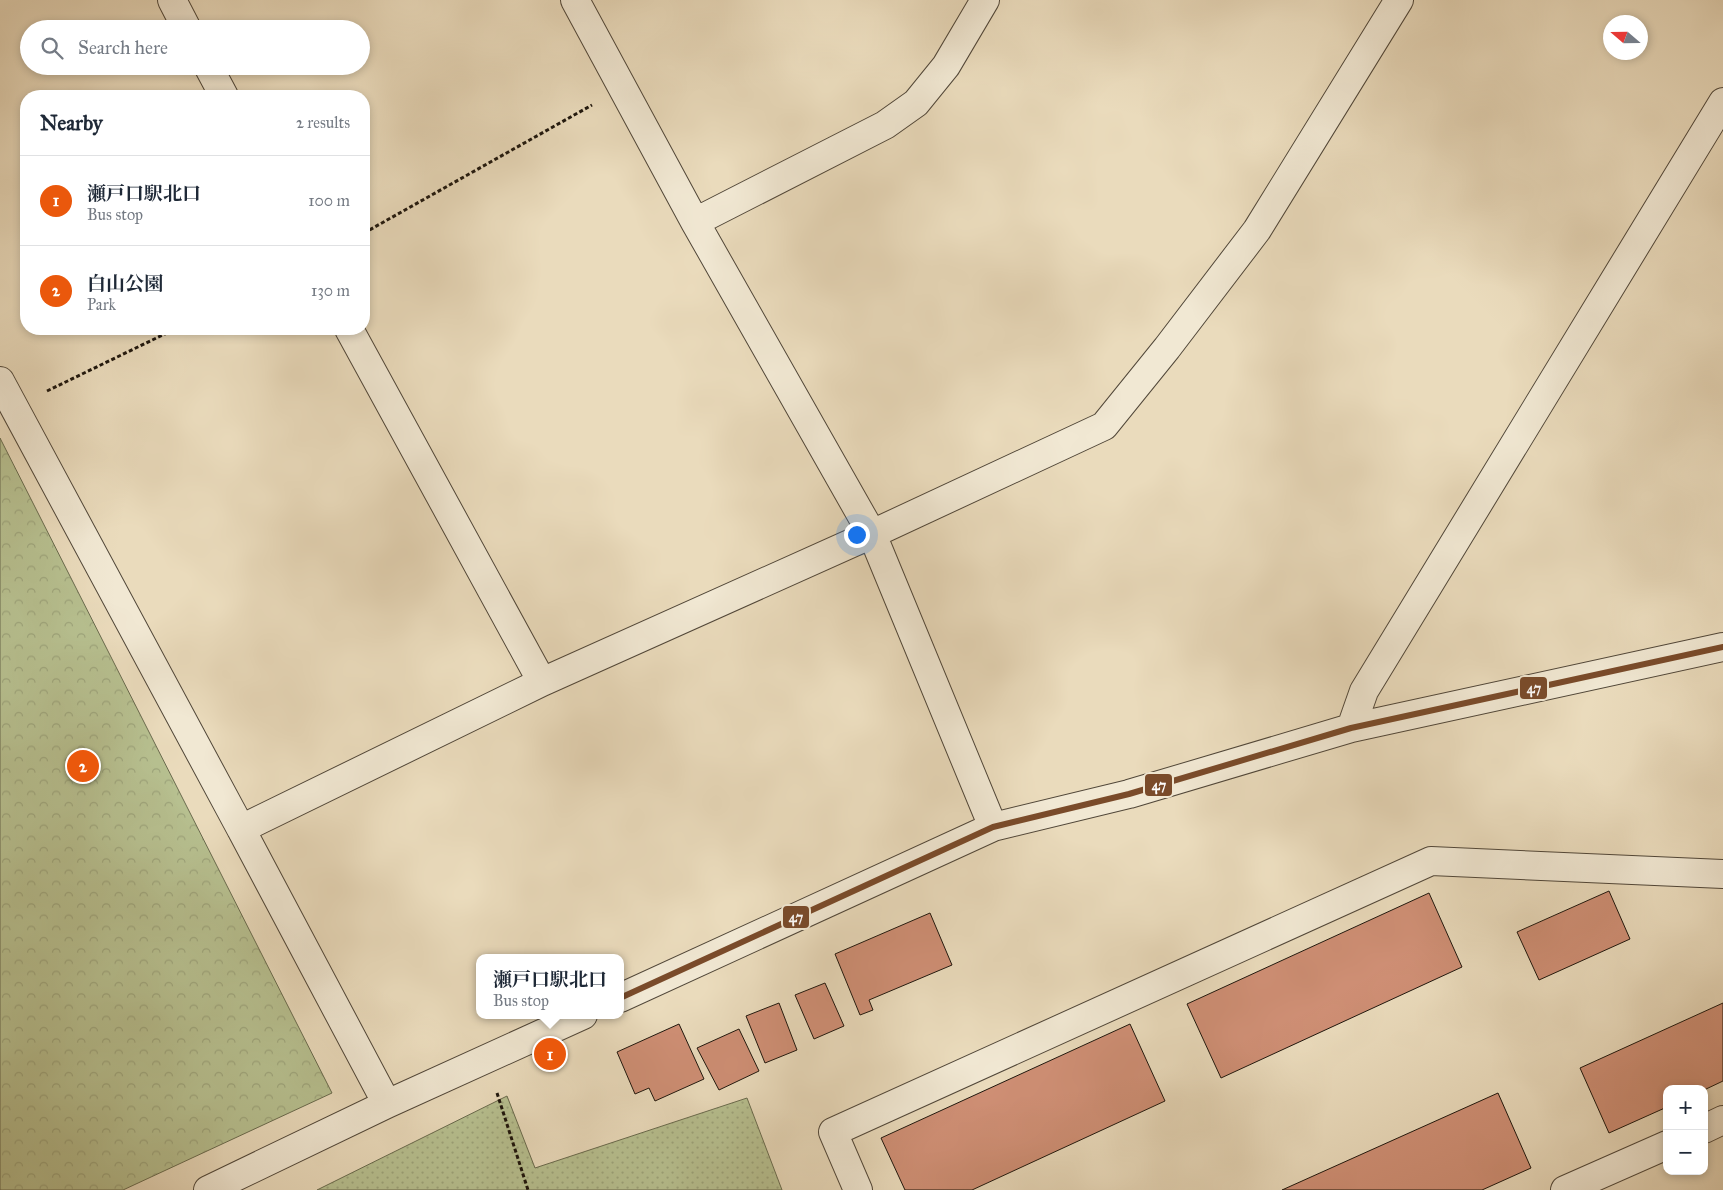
<!DOCTYPE html>
<html lang="en">
<head>
<meta charset="utf-8">
<style>
	body { margin:0; font-family:"IM FELL Great Primer","Noto Serif JP",serif; background:#f2f2f3; color:#1f2937 }
	.controls { position:absolute; right:15px; bottom:15px; display:grid; overflow:hidden; border-radius:10px; box-shadow:0 2px 8px #0003 }
	.controls button { width:45px; height:45px; display:grid; place-items:center; padding:0; border:0; border-bottom:1px solid #e0e1e3; background:#fff; color:#1f2937; font:25px sans-serif }
	.compass { position:absolute; left:1603px; top:15px; width:45px; height:45px; border-radius:50%; background:#fff; box-shadow:0 2px 8px #0003; rotate:290deg }
	.you { position:absolute; left:856px; top:534px; width:18px; height:18px; margin:-12px; border:4px solid #fff; border-radius:50%; background:#1a73e8; box-shadow:0 0 0 8px #1a73e833 }
	.badge { display:grid; place-items:center; width:32px; height:32px; border-radius:50%; background:#ea580c; color:#fff; font-size:16px; font-weight:700 }
	.pin { position:absolute; translate:-50% -50%; border:2px solid #fff; box-shadow:0 1px 5px #0006 }
	.popup { position:absolute; left:476px; top:954px; width:148px; height:65px; box-sizing:border-box; display:grid; place-content:center; border-radius:10px; background:#fff; filter:drop-shadow(0 1px 4px #0005); font-size:16px; white-space:nowrap; color:#747a83 }
	.popup b { font-size:19px; color:#1f2937 }
	.popup::after { content:''; position:absolute; left:50%; top:100%; margin-left:-10px; border:10px solid transparent; border-top-color:#fff }
	.list { margin:0; padding:0; list-style:none }
	h2 { display:flex; justify-content:space-between; align-items:center; height:65px; margin:0; padding:0 20px; font-size:21px }
	h2 small { font-size:16px; font-weight:400; color:#747a83 }
	.list li { display:grid; grid-template-columns:32px 1fr auto; gap:15px; align-items:center; box-sizing:border-box; height:90px; padding:0 20px; border-top:1px solid #e0e1e3 }
	.list b { display:block; font-size:19px; white-space:nowrap }
	.list p { margin:0; font-size:16px; white-space:nowrap; color:#747a83 }
	.list em { font-size:16px; font-style:normal; color:#747a83 }
	.icon { flex:none; width:28px; height:28px; fill:none; stroke:currentColor; stroke-width:2; stroke-linecap:round; stroke-linejoin:round }
	.map { position:relative; flex:none; width:1723px; height:1190px; overflow:hidden }
	.search { position:absolute; background:#fff; box-shadow:0 2px 8px #0003; left:20px; top:20px; width:350px; height:55px; display:flex; align-items:center; gap:12px; box-sizing:border-box; padding:0 18px; border-radius:28px; color:#747a83; font-size:19px }
	.panel { position:absolute; background:#fff; box-shadow:0 2px 8px #0003; left:20px; top:90px; width:350px; height:245px; border-radius:20px }
	.map>svg:first-child { display:block }
	.park { fill:url(#park-crowns); stroke:#6a6b4e }
	.garden { fill:url(#garden-dots); stroke:#6a6b4e }
	.building { fill:#cf8f75; stroke:#1e160d }
	.lines { fill:none; stroke-linecap:round; stroke-linejoin:round }
	.minor-casing { stroke:#514739; stroke-width:30 }
	.path { stroke:#1e160d; stroke-width:3; stroke-dasharray:4 2.5; stroke-linecap:butt }
	.minor { stroke:#f1e8d3; stroke-width:28 }
	.bus-1-casing { stroke:#f1e8d3; stroke-width:10 }
	.bus-1 { stroke:#7a4b2a; stroke-width:6 }
	.line-badge { stroke:#f1e8d3; stroke-width:2 }
	.badge-label { font-size:14px; text-anchor:middle; font-weight:bold; fill:#fff }
</style>
</head>
<body>
<div class="map">
<svg width="1723" height="1190" viewBox="0 0 1723 1190">
	<defs>
		<pattern id="park-crowns" width="20" height="18" patternUnits="userSpaceOnUse" patternTransform="scale(1.25)"><rect width="20" height="18" fill="#b7c090"/><path d="M2 6a3 3 0 1 1 6 0M12 15a3 3 0 1 1 6 0" fill="none" stroke="#9da47b"/></pattern>
		<pattern id="garden-dots" width="8" height="8" patternUnits="userSpaceOnUse" patternTransform="scale(1.25)"><rect width="8" height="8" fill="#b7c090"/><path d="M2 2h.1M6 6h.1" fill="none" stroke="#9da47b" stroke-width="1.8" stroke-linecap="round"/></pattern>
	</defs>
	<rect width="100%" height="100%" fill="#eadbbc"/>
	<filter id="stains"><feTurbulence type="fractalNoise" baseFrequency=".004" numOctaves="4"/><feColorMatrix values="0 0 0 0 .2 0 0 0 0 .09 0 0 0 0 .02 0 0 0 .5 -.17"/></filter>
	<radialGradient id="worn" r=".72"><stop offset=".6" stop-color="#630" stop-opacity="0"/><stop offset="1" stop-color="#630" stop-opacity=".3"/></radialGradient>
	<!-- park -->
	<path class="park" d="M0 438 332 1093 123 1190H0Z"/>
	<!-- garden -->
	<path class="garden" d="M507 1096 535 1168 747 1098 782 1190H317Z"/>
	<!-- building -->
	<path class="building" d="M1609 891 1630 939 1539 980 1517 932Z
		M1429 893 1462 967 1221 1078 1187 1004Z
		M930 913 952 965 869 1000 873 1010 860 1015 835 954Z
		M825 983 844 1026 814 1039 795 995Z
		M779 1003 797 1050 765 1063 746 1016Z
		M1723 1003V1081L1704 1090 1667 1089V1107L1609 1133 1580 1068Z
		M679 1024 704 1079 655 1101 649 1088 635 1094 617 1052Z
		M1130 1024 1165 1101 972 1190H905L881 1138Z
		M739 1029 759 1071 719 1090 697 1048Z
		M1498 1093 1531 1168 1482 1190H1282Z"/>
	<g class="lines">
		<defs>
			<path id="minor" d="M172 0 187 29
				M575 0 695 222 872 534 993 827
				M208 66 224 96
				M695 222 885 125 916 103 946 66 985 0
				M349 329 542 682
				M0 381 241 829
				M1351 728 1364 691 1723 102
				M620 998 993 827 1129 794 1351 728 1723 647
				M387 1104 241 829 542 682 872 534 1104 426 1167 348 1257 230 1399 0
				M1704 1129 1723 1120
				M208 1190 387 1104 583 1015
				M858 1190 833 1132 1431 861 1723 874
				M1565 1190 1667 1145"/>
		</defs>
		<!-- minor casing -->
		<use href="#minor" class="minor-casing"/>
		<!-- path -->
		<path class="path" d="M364 233 592 105
			M47 391 175 329
			M497 1093 528 1190"/>
		<!-- minor -->
		<use href="#minor" class="minor"/>
		<defs>
			<path id="bus-1" d="M620 998 993 827 1129 794 1351 728 1723 647"/>
		</defs>
		<!-- bus-1 casing -->
		<use href="#bus-1" class="bus-1-casing"/>
		<!-- bus-1 -->
		<use href="#bus-1" class="bus-1"/>
	</g>
	<g class="line-badge">
		<rect x="1519" y="676" width="29" height="24" rx="5" fill="#7a4b2a"/>
		<rect x="1144" y="773" width="29" height="24" rx="5" fill="#7a4b2a"/>
		<rect x="782" y="905" width="28" height="24" rx="5" fill="#7a4b2a"/>
	</g>
	<g class="badge-label">
		<text x="1534" y="693">47</text>
		<text x="1159" y="790">47</text>
		<text x="796" y="922">47</text>
	</g>
	<rect width="100%" height="100%" filter="url(#stains)"/>
	<rect width="100%" height="100%" fill="url(#worn)"/>
</svg>
<div class="controls">
<button>+</button>
<button>−</button>
</div>
<svg class="compass" viewBox="-18 -18 36 36"><path d="M0-13l5 13h-10z" fill="#e53935"/><path d="M0 13l5-13h-10z" fill="#747a83"/></svg>
<div class="you"></div>
<div class="pin badge" style="left:550px;top:1054px">1</div>
<div class="popup"><b>瀬戸口駅北口</b>Bus stop</div>
<div class="pin badge" style="left:83px;top:766px">2</div>
<div class="search"><svg class="icon" aria-label="search" viewBox="0 0 24 24"><circle cx="10" cy="10" r="6"/><path d="M15 15l6 6"/></svg>Search here</div>
<section class="panel">
<h2>Nearby<small>2 results</small></h2>
<ul class="list">
<li><span class="badge">1</span><div><b>瀬戸口駅北口</b><p>Bus stop</p></div><em>100 m</em></li>
<li><span class="badge">2</span><div><b>白山公園</b><p>Park</p></div><em>130 m</em></li>
</ul>
</section>
</div>
</body>
</html>
